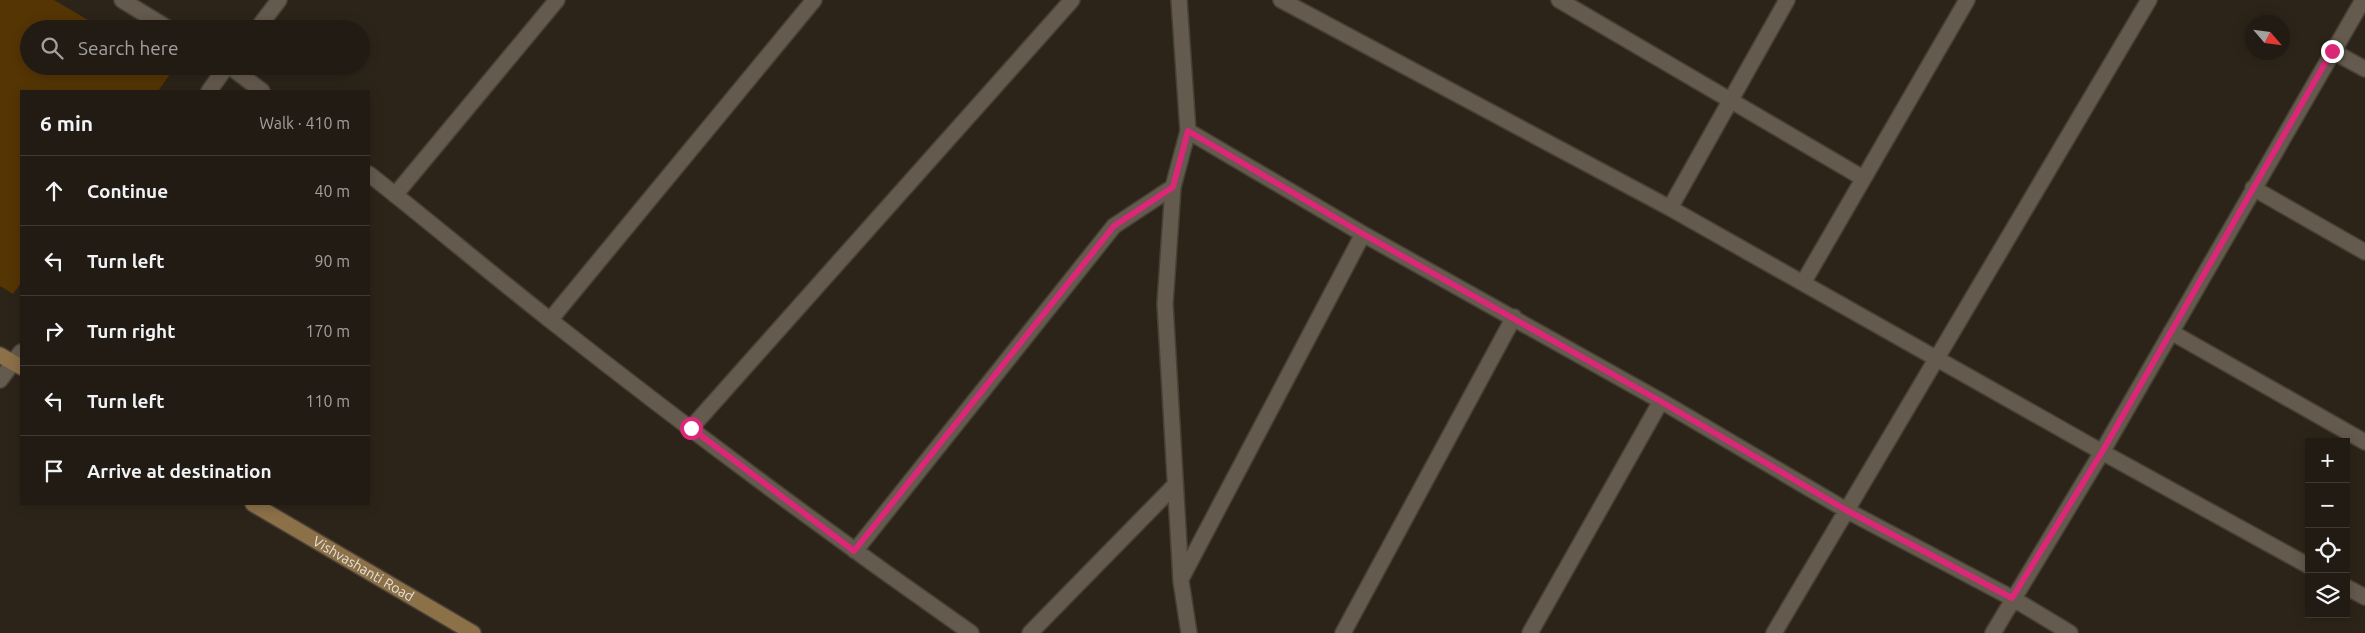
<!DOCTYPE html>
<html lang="en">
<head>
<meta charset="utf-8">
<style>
	body { margin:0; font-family:Ubuntu,sans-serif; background:#2e2821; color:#f1f3f6 }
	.controls { position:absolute; right:15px; bottom:15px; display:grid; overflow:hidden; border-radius:0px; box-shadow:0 2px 12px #0003 }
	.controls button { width:45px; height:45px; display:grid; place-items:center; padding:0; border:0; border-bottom:1px solid #3f3933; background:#221b13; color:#f1f3f6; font:25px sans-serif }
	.compass { position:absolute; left:2245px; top:15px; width:45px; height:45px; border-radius:50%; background:#221b13; box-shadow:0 2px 12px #0003; rotate:118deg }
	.stop { position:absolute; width:15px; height:15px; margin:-11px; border:4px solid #db2777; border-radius:50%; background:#fff }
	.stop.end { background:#db2777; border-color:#fff; box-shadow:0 1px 5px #0008 }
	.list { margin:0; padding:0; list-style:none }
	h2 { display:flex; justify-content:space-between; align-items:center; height:65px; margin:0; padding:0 20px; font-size:21px }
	h2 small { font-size:16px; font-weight:400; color:#a2a1a0 }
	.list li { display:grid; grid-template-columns:32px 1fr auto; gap:15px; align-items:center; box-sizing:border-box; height:70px; padding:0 20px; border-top:1px solid #3f3933 }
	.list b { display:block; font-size:19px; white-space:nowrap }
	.list em { font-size:16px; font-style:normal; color:#a2a1a0 }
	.icon { flex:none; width:28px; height:28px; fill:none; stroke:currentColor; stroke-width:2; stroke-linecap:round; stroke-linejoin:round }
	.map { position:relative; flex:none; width:2365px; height:633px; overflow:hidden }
	.search { position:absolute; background:#221b13; box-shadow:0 2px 12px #0003; left:20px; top:20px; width:350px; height:55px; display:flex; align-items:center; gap:12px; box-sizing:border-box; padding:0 18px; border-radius:28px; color:#a2a1a0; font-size:19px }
	.panel { position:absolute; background:#221b13; box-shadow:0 2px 12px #0003; left:20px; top:90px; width:350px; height:415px; border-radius:0px }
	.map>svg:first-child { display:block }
	.green { fill:#553504 }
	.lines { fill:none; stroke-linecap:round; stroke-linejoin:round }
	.street-casing { stroke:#474037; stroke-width:18 }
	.secondary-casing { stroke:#474037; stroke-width:18 }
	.street { stroke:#645a4d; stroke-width:15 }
	.secondary { stroke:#8c7048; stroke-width:15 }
	.route { stroke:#db2777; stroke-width:6 }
	.labels { text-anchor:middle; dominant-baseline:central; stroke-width:5; stroke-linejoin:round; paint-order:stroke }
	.street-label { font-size:14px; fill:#e7e1d9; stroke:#120e09 }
</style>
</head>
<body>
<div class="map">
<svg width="2365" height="633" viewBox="0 0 2365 633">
	<rect width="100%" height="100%" fill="#2d2419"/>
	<!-- green -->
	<path class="green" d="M0 0H54L103 29H29V66H166L173 70 158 91H21V283L13 294 0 286Z"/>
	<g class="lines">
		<defs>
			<path id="street" d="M122 0 169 29
				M1179 0 1188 131 1173 187 1165 304 1181 581 1189 633
				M1281 0 1670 208 2102 452 2309 566
				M1559 0 1863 178
				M257 29 279 0
				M2332 51 2365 69
				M229 66 262 91
				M209 91 227 66
				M1188 131 1363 234 1661 401 1846 510 2012 598 2070 633
				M369 174C430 222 489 272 550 320 687 428 828 533 971 633
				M2253 188 2365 252
				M395 195 557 0
				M1670 208 1787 0
				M1803 283 1967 0
				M550 320 814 0
				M2171 332 2365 442
				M0 380 21 352
				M691 428 1072 0
				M855 551 1114 226 1173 187
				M1181 579 1363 234
				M2346 587 2365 597
				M1030 633 1175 485
				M1343 633 1514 317
				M1530 633 1661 401
				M1774 633 2149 0
				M1993 633 2102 452 2363 0"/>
			<g id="secondary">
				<path d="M0 355 21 367"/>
				<path id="s1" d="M253 504 473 633"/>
			</g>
		</defs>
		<!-- street casing -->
		<use href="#street" class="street-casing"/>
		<!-- secondary casing -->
		<use href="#secondary" class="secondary-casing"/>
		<!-- street -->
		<use href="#street" class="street"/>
		<!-- secondary -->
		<use href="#secondary" class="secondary"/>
	</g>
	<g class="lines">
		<!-- route -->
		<path class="route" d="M691 428 854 551 1114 226 1173 187 1188 131 1363 234 1660 401 1846 510 2012 598 2102 452 2332 51"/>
	</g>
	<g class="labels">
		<!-- street labels -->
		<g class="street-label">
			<text stroke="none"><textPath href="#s1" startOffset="128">Vishvashanti Road</textPath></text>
		</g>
	</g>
</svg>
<div class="controls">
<button>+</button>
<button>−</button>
<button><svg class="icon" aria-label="locate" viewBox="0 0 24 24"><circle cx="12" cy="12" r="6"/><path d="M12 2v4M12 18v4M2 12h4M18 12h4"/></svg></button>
<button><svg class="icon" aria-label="layers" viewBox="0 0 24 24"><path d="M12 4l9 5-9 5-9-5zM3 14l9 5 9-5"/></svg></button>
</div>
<svg class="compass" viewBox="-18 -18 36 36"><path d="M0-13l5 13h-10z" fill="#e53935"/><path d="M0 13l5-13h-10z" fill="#a2a1a0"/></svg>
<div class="stop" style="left:691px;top:428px"></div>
<div class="stop end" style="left:2332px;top:51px"></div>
<div class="search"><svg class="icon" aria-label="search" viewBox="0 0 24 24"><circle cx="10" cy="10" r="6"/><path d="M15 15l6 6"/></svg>Search here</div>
<section class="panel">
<h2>6 min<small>Walk · 410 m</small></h2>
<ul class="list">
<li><svg class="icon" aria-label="ahead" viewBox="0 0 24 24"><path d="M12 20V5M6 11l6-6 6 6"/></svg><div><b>Continue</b></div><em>40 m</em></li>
<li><svg class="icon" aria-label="left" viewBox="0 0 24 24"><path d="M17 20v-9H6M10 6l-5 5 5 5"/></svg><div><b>Turn left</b></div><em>90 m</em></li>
<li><svg class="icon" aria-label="right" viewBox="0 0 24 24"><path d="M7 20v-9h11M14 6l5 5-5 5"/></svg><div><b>Turn right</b></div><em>170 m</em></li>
<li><svg class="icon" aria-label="left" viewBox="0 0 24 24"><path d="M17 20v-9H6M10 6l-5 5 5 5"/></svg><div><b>Turn left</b></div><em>110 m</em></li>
<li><svg class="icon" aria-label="arrive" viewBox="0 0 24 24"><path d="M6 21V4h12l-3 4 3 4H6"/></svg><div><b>Arrive at destination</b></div></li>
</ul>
</section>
</div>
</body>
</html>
